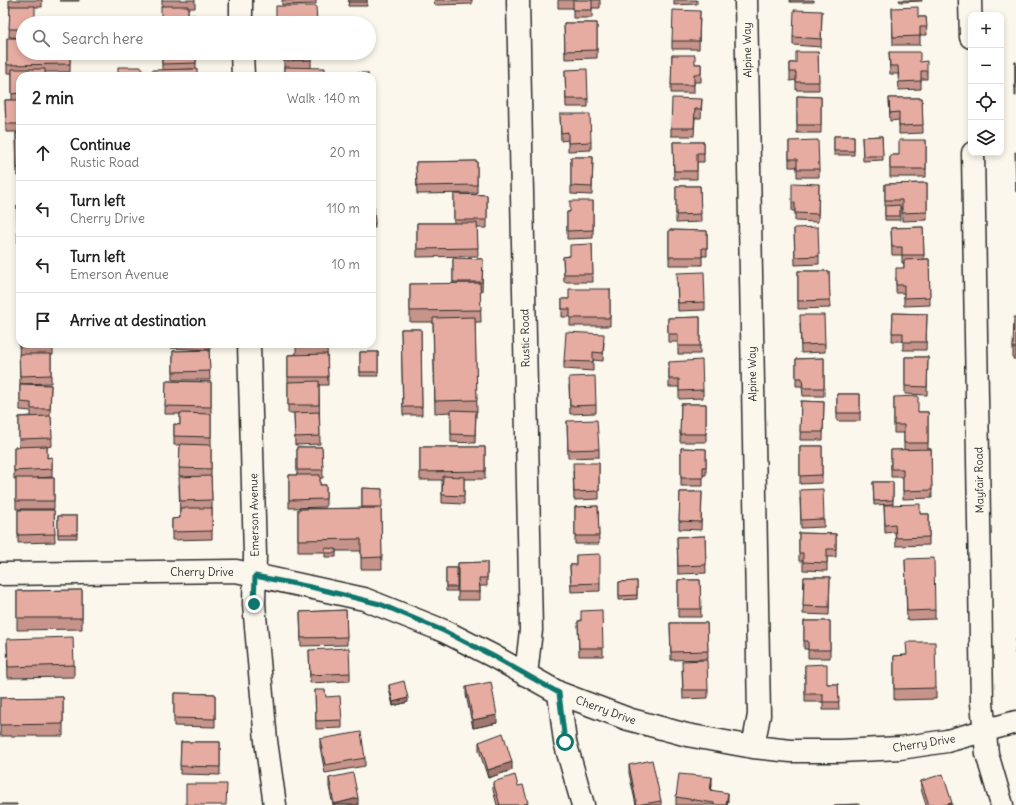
<!DOCTYPE html>
<html lang="en">
<head>
<meta charset="utf-8">
<style>
	body { margin:0; font-family:Delius,sans-serif; background:#f2f2f2; color:#222 }
	.controls { position:absolute; right:12px; top:12px; display:grid; overflow:hidden; border-radius:8px; box-shadow:0 2px 6px #0003 }
	.controls button { width:36px; height:36px; display:grid; place-items:center; padding:0; border:0; border-bottom:1px solid #e0e0e0; background:#fff; color:#222; font:20px sans-serif }
	.stop { position:absolute; width:12px; height:12px; margin:-9px; border:3px solid #0f766e; border-radius:50%; background:#fff }
	.stop.end { background:#0f766e; border-color:#fff; box-shadow:0 1px 4px #0008 }
	.list { margin:0; padding:0; list-style:none }
	h2 { display:flex; justify-content:space-between; align-items:center; height:52px; margin:0; padding:0 16px; font-size:17px }
	h2 small { font-size:13px; font-weight:400; color:#767676 }
	.list li { display:grid; grid-template-columns:26px 1fr auto; gap:12px; align-items:center; box-sizing:border-box; height:56px; padding:0 16px; border-top:1px solid #e0e0e0 }
	.list b { display:block; font-size:15px; white-space:nowrap }
	.list p { margin:0; font-size:13px; white-space:nowrap; color:#767676 }
	.list em { font-size:13px; font-style:normal; color:#767676 }
	.icon { flex:none; width:22px; height:22px; fill:none; stroke:currentColor; stroke-width:2; stroke-linecap:round; stroke-linejoin:round }
	.map { position:relative; flex:none; width:1016px; height:805px; overflow:hidden }
	.search { position:absolute; background:#fff; box-shadow:0 2px 6px #0003; left:16px; top:16px; width:360px; height:44px; display:flex; align-items:center; gap:10px; box-sizing:border-box; padding:0 14px; border-radius:22px; color:#767676; font-size:15px }
	.panel { position:absolute; background:#fff; box-shadow:0 2px 6px #0003; left:16px; top:72px; width:360px; height:276px; border-radius:12px }
	.map>svg:first-child { display:block }
	.lines { fill:none; stroke-linecap:round; stroke-linejoin:round }
	.minor-casing { stroke:#2b2b2b; stroke-width:25 }
	.minor { stroke:#fbf7ec; stroke-width:22 }
	.wall { fill:#c6948a; stroke:#2b2b2b }
	.shaded-wall { fill:#a17871; stroke:#2b2b2b }
	.building { fill:#e6aca1; stroke:#2b2b2b }
	.route { stroke:#0f766e; stroke-width:5 }
	.labels { text-anchor:middle; dominant-baseline:central; stroke-width:4; stroke-linejoin:round; paint-order:stroke }
	.street-label { font-size:11px; fill:#2b2b2b; stroke:#fbf7ec }
</style>
</head>
<body>
<div class="map">
<svg width="1016" height="805" viewBox="0 0 1016 805">
	<rect width="100%" height="100%" fill="#fbf7ec"/>
	<filter id="ink" filterUnits="userSpaceOnUse"><feTurbulence type="fractalNoise" baseFrequency=".025" numOctaves="2"/><feDisplacementMap in="SourceGraphic" scale="8" xChannelSelector="R" yChannelSelector="G"/><feConvolveMatrix kernelMatrix="1 2 1 2 8 2 1 2 1" color-interpolation-filters="sRGB"/></filter>
	<g filter="url(#ink)">
		<g class="lines">
			<defs>
				<path id="minor" d="M241 0V23
					M518 0 531 630 526 675
					M746 0 759 715 753 747
					M970 0 971 37
					M242 53 243 76
					M973 153 982 703 987 754 1002 805
					M249 344 255 555 254 604 266 741 275 805
					M0 574 236 571 364 599 444 631 493 656 559 693 628 719 687 735 753 747 791 751H840L900 748 947 741 1016 722
					M559 693 565 742 583 805"/>
			</defs>
			<!-- minor casing -->
			<use href="#minor" class="minor-casing"/>
			<!-- minor -->
			<use href="#minor" class="minor"/>
		</g>
		<!-- wall -->
		<path class="wall" d="M9 0H42V7H35L23 23V38L9 37 10 8H9Z
			M60 0H79V1H60Z
			M162 0H195V8H188V15L195 23 162 6Z
			M282 0H316V4L282 5Z
			M349 0H367V6H348Z
			M434 0H472V4L435 5Z
			M558 0H600V8H592V18H573V8H558Z
			M674 0H697V4L674 5Z
			M790 0H814V2H790Z
			M899 0H922V1L900 2Z
			M892 8 918 17H926L927 35H920V45H893Z
			M700 11 699 49H672V41Z
			M822 11 821 47 793 45V37Z
			M564 23H597V58L565 59Z
			M7 38 23 53H70V72H45L20 76V132H6L5 100H12V73H7Z
			M818 52 819 90H796V80L790 81V63H796Z
			M889 52 920 62 927 71V79H921V89L899 90 898 74H890Z
			M162 53H196V69L162 70Z
			M284 53H311V68L284 76Z
			M672 55 695 64H701V82H694V93H671Z
			M1015 62H1016V96H1015Z
			M565 70 588 99V107H566Z
			M797 96 821 97V133H797Z
			M889 98H922L923 133 899 134V120L890 121Z
			M702 99 701 118H695L694 136H671V128Z
			M560 114 591 142V150L568 151V140L561 141Z
			M372 130 373 155V163H372Z
			M16 133H20V176H17Z
			M834 136H854V155H834Z
			M882 136 883 160 863 161 862 137Z
			M926 140V177H890V155H899Z
			M789 141 819 169V177H797V167H789Z
			M673 142H704V162H697V179H674Z
			M571 157H593L592 195 571 194Z
			M477 161V193L417 194 416 162Z
			M927 183V220L902 221V208H900V220H885V184Z
			M819 184 818 222 795 221V211H792V203Z
			M676 186H700L701 222 676 223Z
			M454 194 487 195V228H477L478 256 417 257V223H454Z
			M593 201V238L567 239V212H570Z
			M17 205H20V252H18Z
			M372 206H374L375 228H372Z
			M923 227 924 259H929L930 305 904 306V293H896V277L904 268V263H902V255H892L891 228Z
			M794 228 819 256V264L795 265Z
			M669 230 707 231V256H702V265H669Z
			M592 244 593 282H564L563 257 570 256Z
			M372 257H374V287H372Z
			M453 258 483 259 482 291H480L481 322H475L477 412H476L475 443 451 442V412L435 413 433 322H410V284H453Z
			M17 259H20V291H18Z
			M798 271H829L830 308 798 309Z
			M677 281 705 302V310L678 311Z
			M610 289V326H570V317H562V299H569Z
			M18 293H20V344H70V345L53 346V355H51V383L20 384Z
			M893 313 927 314 926 350H903V341H892Z
			M700 317V354H678V342H668V318Z
			M1016 317V359H1013V348Z
			M800 323 825 344V352L801 353Z
			M401 329H421L422 415H403Z
			M604 342 603 361 593 360V371L564 369V361Z
			M171 344H210V350L171 348Z
			M296 344H327L328 385H319L320 444 295 445 294 413H288V355L296 354Z
			M209 350 210 380H173V351Z
			M360 352H378V376H360Z
			M905 357H928L927 395 905 394Z
			M824 358V396H803L802 386H796V359Z
			M669 362 703 390V398L679 399V387H669Z
			M166 381 211 382V476L212 500V539L172 540V519L180 518 179 485 183 476H179L180 445H174V424L180 425V414H165Z
			M20 384 51 385 50 416H51L52 446 47 447V458L52 457V477L37 478H54V509H16V479H14V447H19V417L31 416V411L20 410Z
			M569 385 596 405V413L570 414Z
			M837 394H860V421H837Z
			M894 397 918 412H928V449H931L932 498 903 499V477H891V450H904V433H894Z
			M801 401 824 402 823 440H800Z
			M681 404H706V442H680Z
			M567 421 599 449V457L568 458Z
			M800 446H822V483L800 484Z
			M297 447H322L323 478H320V485H326V507L289 508V475H297Z
			M420 447H485V479H464V504L442 503V480H420Z
			M681 448 706 449V475H703V486H681Z
			M599 463V499L574 500 573 471Z
			M873 482H893V504L874 505Z
			M362 488 382 489 381 511 382 569H361V551H336V557H325V552H298V509L362 508Z
			M680 492H702L701 530 679 529Z
			M800 498 824 519V527L801 528Z
			M884 505 920 514H929V545L896 546 895 532 885 533Z
			M598 506 599 544H575V507Z
			M18 510H54L55 542 18 543Z
			M58 516H77V538H58Z
			M799 533 836 534V557H827V571L803 570V561H799Z
			M705 536 706 573 678 574 677 537Z
			M576 555 600 583V591L571 592 570 565H576Z
			M905 559 935 610V619L907 620Z
			M487 562V586H480V600H458V563Z
			M446 568H457V591H446Z
			M804 577H830L829 615 803 614Z
			M678 580H700L701 617H678Z
			M637 581V599L619 600V582Z
			M82 590V629L17 630V591Z
			M346 610 347 645 301 646 300 612Z
			M578 621H581L603 648V656H579Z
			M804 621H830V658H808V649H804Z
			M670 623H707L708 659 671 660Z
			M7 639 74 665V677L8 678Z
			M1016 639V654H1015Z
			M309 650 350 673V681L310 683Z
			M906 655 936 688V699L894 700V656Z
			M805 665 827 684H838L839 710H823V702H805Z
			M682 669 708 690V698L683 699Z
			M389 685 408 702 393 706 389 689Z
			M466 687 497 723 473 728 466 695Z
			M315 690 326 697 342 720V728L316 729Z
			M174 693 215 694V727L174 726Z
			M63 697V736H0V698Z
			M320 739 365 758V766L325 773 320 747Z
			M181 742H220V775L180 774Z
			M479 742 512 770 488 778 479 750Z
			M629 765 661 801V805H636L629 773Z
			M329 778 358 805H333L329 787Z
			M921 781 952 805H926L921 789Z
			M493 782 518 786 528 805H497L493 790Z
			M712 785 711 790 728 801 727 805H676V797Z"/>
		<!-- shaded-wall -->
		<path class="shaded-wall" d="M408 698V702L393 706V702Z
			M497 715V723L473 728V720Z
			M512 762V770L488 778V770Z
			M712 777V785L710 798V790Z
			M728 793V801L727 805H726Z
			M358 798V805H334V804Z
			M952 803V805H944Z"/>
		<!-- building -->
		<path class="building" d="M349 0H367V2H348Z
			M573 0H592V10H573Z
			M10 6H35V23H23V29H9Z
			M161 6H188V15H195V23H161Z
			M276 6H316L317 23H276Z
			M918 7V17H926L927 27H920V36L893 37 892 8Z
			M673 10 700 11 699 41H672Z
			M794 10 822 11 821 39 793 37Z
			M564 23H597V50L565 51Z
			M7 38H23V53H70V64L7 65Z
			M796 52H818L819 82H796V72H790V63H796Z
			M889 52H920V62L927 61V71H921V81L899 82 898 66H890Z
			M162 53H196V63L162 64Z
			M284 53H311V60L284 61Z
			M672 55H695V64H701V74H694V85H671Z
			M1015 62H1016V88H1015Z
			M118 67H142V76H118Z
			M284 67 325 68V76H284Z
			M12 69H45V76H20V93L12 94Z
			M197 69V76H152V70Z
			M587 69 588 99H566L565 70Z
			M349 73H368V76H349Z
			M797 96 821 97V125H797Z
			M672 98 702 99 701 109H695L694 128H671Z
			M889 98H922L923 125 899 126V112L890 113Z
			M5 100H20V124H6Z
			M560 114H590L591 142 568 143V132L561 133Z
			M372 130H373V155H372Z
			M16 133H20V168H17Z
			M834 136H854V151H834Z
			M882 136 883 156H863L862 137Z
			M818 140 819 169H797V159H789V141Z
			M899 140H926V169H890V155H899Z
			M673 142H704V153H697V171H674Z
			M1015 152H1016V192Z
			M571 157H593L592 187 571 186Z
			M477 161V185L417 186 416 162Z
			M792 183 819 184 818 214 795 213V203H792Z
			M927 183V212L902 213V200H885V184Z
			M676 186H700L701 214 676 215Z
			M454 194 487 195V220H454Z
			M570 201H593V230L567 231V212H570Z
			M17 205H20V244H18Z
			M900 205V216H885V206Z
			M372 206H374L375 224H372Z
			M417 223H477L478 248 417 249Z
			M818 227 819 256 795 257 794 228Z
			M923 227 924 255H902V247H892L891 228Z
			M669 230 707 231V248H702V257H669Z
			M592 244 593 274H564L563 257 570 256V245Z
			M372 257H374V279H372Z
			M453 258 483 259 482 282H453Z
			M17 259H20V283H18Z
			M929 259 930 297 904 298V285H896V268H904V260Z
			M798 271H829L830 300 798 301Z
			M704 272 705 302 678 303 677 273Z
			M480 283 481 310 410 311V284Z
			M569 289H610V318H570V309H562V299H569Z
			M18 293H20V316H18Z
			M893 313 927 314 926 342H903V333H892Z
			M800 315H824L825 344 801 345Z
			M475 317 477 400 435 401 433 318Z
			M700 317V346H678V334H668V318Z
			M1014 317H1016V348H1013Z
			M19 323H20V344H53V347H19Z
			M401 329H421L422 407H403Z
			M566 332 604 334 603 353 593 352V362L564 361Z
			M296 344H327V346L296 347Z
			M209 350 210 371 173 372V351Z
			M360 352H378V372H360Z
			M19 354H51V375L20 376Z
			M327 354 328 377H288V355Z
			M905 357H928L927 387 905 386Z
			M824 358V388H803L802 378H796V359Z
			M702 360 703 390 679 391V379H669V362Z
			M595 376 596 405 570 406 569 377Z
			M166 381 211 382V407L165 406Z
			M319 381V405H288V382Z
			M20 384 51 385 50 409H31V403L20 402Z
			M837 394H860V413H837Z
			M918 396V412H928V443H904V425H894V397Z
			M801 401 824 402 823 432H800Z
			M681 404H706V434H680Z
			M451 410 476 411 475 435 451 434Z
			M319 412 320 436 295 437 294 413Z
			M180 413 211 414V437L174 436V424L180 425Z
			M51 416 52 438 19 439V417Z
			M597 420 599 449 568 450 567 421Z
			M180 444 211 445V469L179 468Z
			M47 446V458L52 457V469L14 471V447Z
			M800 446H822V475L800 476Z
			M297 447H322L323 470H297Z
			M420 447H485V471L420 472Z
			M681 448 706 449V467H703V478H681Z
			M931 449 932 490 903 491V469H891V450Z
			M573 463H599V491L574 492Z
			M289 475H320V485H326V499L289 500Z
			M211 476 212 500 180 501 179 477Z
			M443 476 464 477V496L442 495Z
			M16 478H54V501H16Z
			M873 482H893V500L874 501Z
			M362 488 382 489V507H362Z
			M823 489 824 519 801 520 800 490Z
			M680 492H702L701 522 679 521Z
			M920 504V514H929V537L896 538 895 524 885 525 884 505Z
			M598 506 599 536H575V507Z
			M180 508H212V531L172 532V519L180 518Z
			M381 508 382 557 361 558V539L298 540V509Z
			M18 510H54L55 534 18 535Z
			M58 516H77V534H58Z
			M799 533 836 534V549H827V563L803 562V553H799Z
			M705 536 706 565 678 566 677 537Z
			M325 548 336 549V553H325Z
			M600 554V583L571 584 570 565H576V555Z
			M934 558 935 610 907 611 905 559Z
			M487 562V578H479L480 592H458V563Z
			M446 568H457V587H446Z
			M804 577H830L829 607 803 606Z
			M678 580H700L701 609H678Z
			M637 581V595L619 596V582Z
			M82 590V618H17V591Z
			M346 610 347 637 301 638 300 612Z
			M602 610 603 648H579L578 621H581V611Z
			M804 621H830V650H808V641H804Z
			M670 623H707L708 651 671 652Z
			M73 637 74 665 8 667 7 639Z
			M906 642H935L936 688 894 689V656L907 655Z
			M349 648 350 673 310 675 309 650Z
			M707 660 708 690H683L682 661Z
			M827 664V684H838L839 702H823V694H805V665Z
			M404 681 408 698 393 702 389 685Z
			M491 682 497 715 473 720 466 687Z
			M315 690H325L326 697 340 696 342 720 316 721Z
			M174 693 215 694V719L174 718Z
			M63 697V724L0 725V698Z
			M361 732 365 758 325 765 320 739Z
			M503 733 512 762 488 770 479 742Z
			M181 742H220V767L180 766Z
			M652 760 661 801 637 805 629 765Z
			M353 773 358 798 334 804 329 778Z
			M679 774 712 777 710 790 728 793 726 805H714V803L676 797Z
			M943 774 952 803 944 805H929L921 781Z
			M515 775 518 786 523 785 528 803 522 805H500L493 782Z
			M186 784H227L226 805H186Z
			M0 804H17V805H0Z
			M859 804V805H834Z"/>
	</g>
	<g class="lines" filter="url(#ink)">
		<!-- route -->
		<path class="route" d="M254 604 255 576 311 587 380 604 444 631 493 656 559 693 565 742"/>
	</g>
	<g class="labels">
		<!-- street labels -->
		<g class="street-label">
			<text transform="translate(747 50) rotate(-91)">Alpine Way</text>
			<text transform="translate(525 338) rotate(-91)">Rustic Road</text>
			<text transform="translate(752 374) rotate(-91)">Alpine Way</text>
			<text transform="translate(979 480) rotate(-91)">Mayfair Road</text>
			<text transform="translate(254 515) rotate(-91)">Emerson Avenue</text>
			<text x="202" y="572">Cherry Drive</text>
			<text transform="translate(606 710) rotate(20)">Cherry Drive</text>
			<text transform="translate(924 743) rotate(-9)">Cherry Drive</text>
		</g>
	</g>
</svg>
<div class="controls">
<button>+</button>
<button>−</button>
<button><svg class="icon" aria-label="locate" viewBox="0 0 24 24"><circle cx="12" cy="12" r="6"/><path d="M12 2v4M12 18v4M2 12h4M18 12h4"/></svg></button>
<button><svg class="icon" aria-label="layers" viewBox="0 0 24 24"><path d="M12 4l9 5-9 5-9-5zM3 14l9 5 9-5"/></svg></button>
</div>
<div class="stop" style="left:565px;top:742px"></div>
<div class="stop end" style="left:254px;top:604px"></div>
<div class="search"><svg class="icon" aria-label="search" viewBox="0 0 24 24"><circle cx="10" cy="10" r="6"/><path d="M15 15l6 6"/></svg>Search here</div>
<section class="panel">
<h2>2 min<small>Walk · 140 m</small></h2>
<ul class="list">
<li><svg class="icon" aria-label="ahead" viewBox="0 0 24 24"><path d="M12 20V5M6 11l6-6 6 6"/></svg><div><b>Continue</b><p>Rustic Road</p></div><em>20 m</em></li>
<li><svg class="icon" aria-label="left" viewBox="0 0 24 24"><path d="M17 20v-9H6M10 6l-5 5 5 5"/></svg><div><b>Turn left</b><p>Cherry Drive</p></div><em>110 m</em></li>
<li><svg class="icon" aria-label="left" viewBox="0 0 24 24"><path d="M17 20v-9H6M10 6l-5 5 5 5"/></svg><div><b>Turn left</b><p>Emerson Avenue</p></div><em>10 m</em></li>
<li><svg class="icon" aria-label="arrive" viewBox="0 0 24 24"><path d="M6 21V4h12l-3 4 3 4H6"/></svg><div><b>Arrive at destination</b></div></li>
</ul>
</section>
</div>
</body>
</html>
